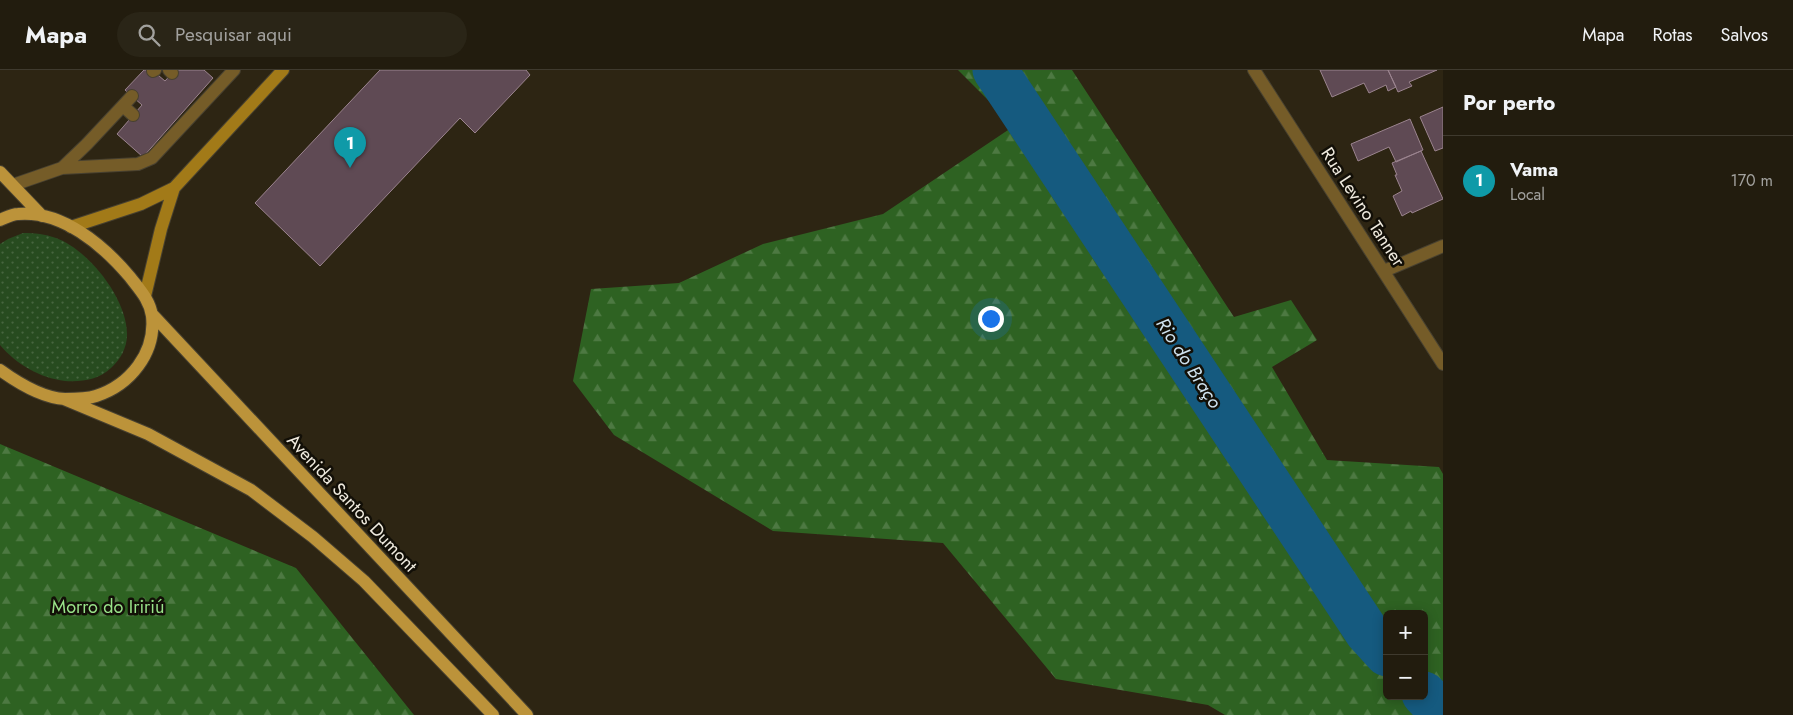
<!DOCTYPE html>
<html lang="pt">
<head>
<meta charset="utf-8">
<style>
	body { margin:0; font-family:Jost,sans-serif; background:#2a2517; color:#f1f3f6 }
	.controls { position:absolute; right:15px; bottom:15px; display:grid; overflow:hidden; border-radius:8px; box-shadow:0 2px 12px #0003 }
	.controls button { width:45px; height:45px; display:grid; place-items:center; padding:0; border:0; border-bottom:1px solid #3f3a2e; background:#221c0e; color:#f1f3f6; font:25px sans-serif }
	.you { position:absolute; left:990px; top:248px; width:18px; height:18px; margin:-12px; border:4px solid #fff; border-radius:50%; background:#1a73e8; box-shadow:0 0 0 8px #1a73e833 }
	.badge { display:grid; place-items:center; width:32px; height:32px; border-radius:50%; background:#db2777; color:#fff; font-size:16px; font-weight:700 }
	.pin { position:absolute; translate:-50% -41px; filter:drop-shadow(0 1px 2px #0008) }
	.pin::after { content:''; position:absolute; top:26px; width:18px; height:15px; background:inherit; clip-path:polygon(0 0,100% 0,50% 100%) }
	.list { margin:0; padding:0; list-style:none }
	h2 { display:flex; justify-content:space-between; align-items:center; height:65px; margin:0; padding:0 20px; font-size:21px }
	h2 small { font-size:16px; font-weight:400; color:#a2a19e }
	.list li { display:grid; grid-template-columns:32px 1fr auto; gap:15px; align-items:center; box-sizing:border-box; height:90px; padding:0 20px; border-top:1px solid #3f3a2e }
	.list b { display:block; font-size:19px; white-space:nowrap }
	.list p { margin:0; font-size:16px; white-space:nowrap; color:#a2a19e }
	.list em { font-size:16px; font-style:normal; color:#a2a19e }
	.icon { flex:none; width:28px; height:28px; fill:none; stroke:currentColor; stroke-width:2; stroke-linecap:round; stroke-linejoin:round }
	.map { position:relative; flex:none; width:1443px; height:645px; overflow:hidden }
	header { display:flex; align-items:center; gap:30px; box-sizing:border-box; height:70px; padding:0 25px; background:#221c0e; border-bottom:1px solid #3f3a2e }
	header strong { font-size:24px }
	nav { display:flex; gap:28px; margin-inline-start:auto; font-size:18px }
	.search { width:350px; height:45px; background:#2a2517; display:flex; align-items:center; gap:12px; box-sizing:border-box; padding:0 18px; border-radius:28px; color:#a2a19e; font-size:19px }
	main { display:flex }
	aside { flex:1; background:#221c0e }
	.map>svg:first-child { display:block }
	.grass { fill:url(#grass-dots) }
	.forest { fill:url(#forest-firs); fill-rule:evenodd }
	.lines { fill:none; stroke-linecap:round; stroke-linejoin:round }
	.river { stroke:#155a7f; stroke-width:45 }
	.building { fill:#5f4a54; stroke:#9b848f }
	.lane-casing { stroke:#484130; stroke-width:14 }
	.street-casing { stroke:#484130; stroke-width:14 }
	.secondary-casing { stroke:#484130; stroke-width:14 }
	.primary-casing { stroke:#484130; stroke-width:14 }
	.lane { stroke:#755c28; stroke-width:12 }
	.street { stroke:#755c28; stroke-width:12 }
	.secondary { stroke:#a27a18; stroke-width:12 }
	.primary { stroke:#bc933a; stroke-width:12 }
	.labels { text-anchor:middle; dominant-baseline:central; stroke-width:5; stroke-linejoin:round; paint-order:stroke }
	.street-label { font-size:18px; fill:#f0ebdf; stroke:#120f07 }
	.park-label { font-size:18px; fill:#99e389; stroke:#120f07 }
	.water-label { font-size:19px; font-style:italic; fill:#cfe3f0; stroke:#120f07 }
</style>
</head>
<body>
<header>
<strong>Mapa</strong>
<div class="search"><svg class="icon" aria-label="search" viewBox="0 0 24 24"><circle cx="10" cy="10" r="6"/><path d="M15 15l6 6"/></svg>Pesquisar aqui</div>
<nav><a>Mapa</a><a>Rotas</a><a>Salvos</a></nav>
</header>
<main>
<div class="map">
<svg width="1443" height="645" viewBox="0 0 1443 645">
	<defs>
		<pattern id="grass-dots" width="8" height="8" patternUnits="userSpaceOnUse" patternTransform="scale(1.25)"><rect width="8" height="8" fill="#274b1f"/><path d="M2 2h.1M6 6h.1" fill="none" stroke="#47653f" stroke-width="1.8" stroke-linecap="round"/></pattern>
		<pattern id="forest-firs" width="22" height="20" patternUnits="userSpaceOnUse" patternTransform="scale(1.25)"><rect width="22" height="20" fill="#2e6222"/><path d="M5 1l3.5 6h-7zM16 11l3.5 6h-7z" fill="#4d7942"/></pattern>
	</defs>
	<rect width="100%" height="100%" fill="#2d2513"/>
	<!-- grass -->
	<path class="grass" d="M23 163C35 163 45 164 56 168 89 180 128 230 127 265 127 278 120 290 111 298 98 310 82 312 65 311 40 308 16 294 0 275V174L8 169Z"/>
	<!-- forest -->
	<path class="forest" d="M958 0H1072L1234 247 1291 230 1317 270 1272 297 1327 390 1439 397 1443 404V645H1225L1208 635 1056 609 943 473 773 461 614 365 573 311 591 219 679 213 763 174 883 144 1014 56ZM1387 544H1424V626H1387Z
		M0 374 296 498 414 645H0Z"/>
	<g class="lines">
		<!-- river -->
		<path class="river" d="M995 0 1367 562 1387 584
			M1424 624 1443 644"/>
	</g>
	<!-- building -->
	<path class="building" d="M144 0H152L165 11 175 0H204L213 8 143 87 117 64 142 35 125 20Z
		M380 0H526L530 5 475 63 460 48 320 196 255 133Z
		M1320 0H1388L1396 17 1388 21 1386 15 1369 23 1364 13 1332 27Z
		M1388 0H1437L1409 12 1412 16 1398 22Z
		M1443 37V78L1435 81 1420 47Z
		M1410 49 1423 80 1396 92 1389 77 1358 91 1351 74Z
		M1421 81 1443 129 1412 143 1411 141 1402 146 1393 126 1402 121 1395 105H1397L1392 93Z"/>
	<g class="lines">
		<defs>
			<path id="lane" d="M169 0 172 3
				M153 1 155 0
				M123 36 133 45
				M62 98 138 94 152 88 234 0
				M13 115 62 98 87 74 132 26"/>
			<path id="street" d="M1254 0 1443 294
				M1384 201 1443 176"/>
			<path id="secondary" d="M71 157 141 134 174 118 283 0
				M145 226 161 159 174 118"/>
			<path id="primary" d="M0 102 42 146
				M0 150C5 148 12 144 18 144 62 140 103 175 130 207 139 219 150 230 152 246 156 283 130 315 96 326 87 329 74 329 65 329 42 328 18 313 0 300
				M152 244 527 645
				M64 329 148 364 251 420 313 467 364 511 493 645"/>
		</defs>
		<!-- lane casing -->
		<use href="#lane" class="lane-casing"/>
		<!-- street casing -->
		<use href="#street" class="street-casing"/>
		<!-- secondary casing -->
		<use href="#secondary" class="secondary-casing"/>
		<!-- primary casing -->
		<use href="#primary" class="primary-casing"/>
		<!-- lane -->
		<use href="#lane" class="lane"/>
		<!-- street -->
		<use href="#street" class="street"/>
		<!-- secondary -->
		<use href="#secondary" class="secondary"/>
		<!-- primary -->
		<use href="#primary" class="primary"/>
	</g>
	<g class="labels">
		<!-- street labels -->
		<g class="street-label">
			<text transform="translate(1363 137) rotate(57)">Rua Levino Tanner</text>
			<text transform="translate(352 433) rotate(47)">Avenida Santos Dumont</text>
		</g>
		<!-- park labels -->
		<g class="park-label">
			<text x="108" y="537">Morro do Iririú</text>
		</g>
		<!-- water labels -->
		<g class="water-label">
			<text transform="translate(1189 293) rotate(57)">Rio do Braço</text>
		</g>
	</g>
</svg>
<div class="controls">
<button>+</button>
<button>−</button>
</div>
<div class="you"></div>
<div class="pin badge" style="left:350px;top:98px;background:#0f9aa8">1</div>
</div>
<aside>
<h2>Por perto<small></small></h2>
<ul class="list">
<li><span class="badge" style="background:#0f9aa8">1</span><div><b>Vama</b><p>Local</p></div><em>170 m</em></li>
</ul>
</aside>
</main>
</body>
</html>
